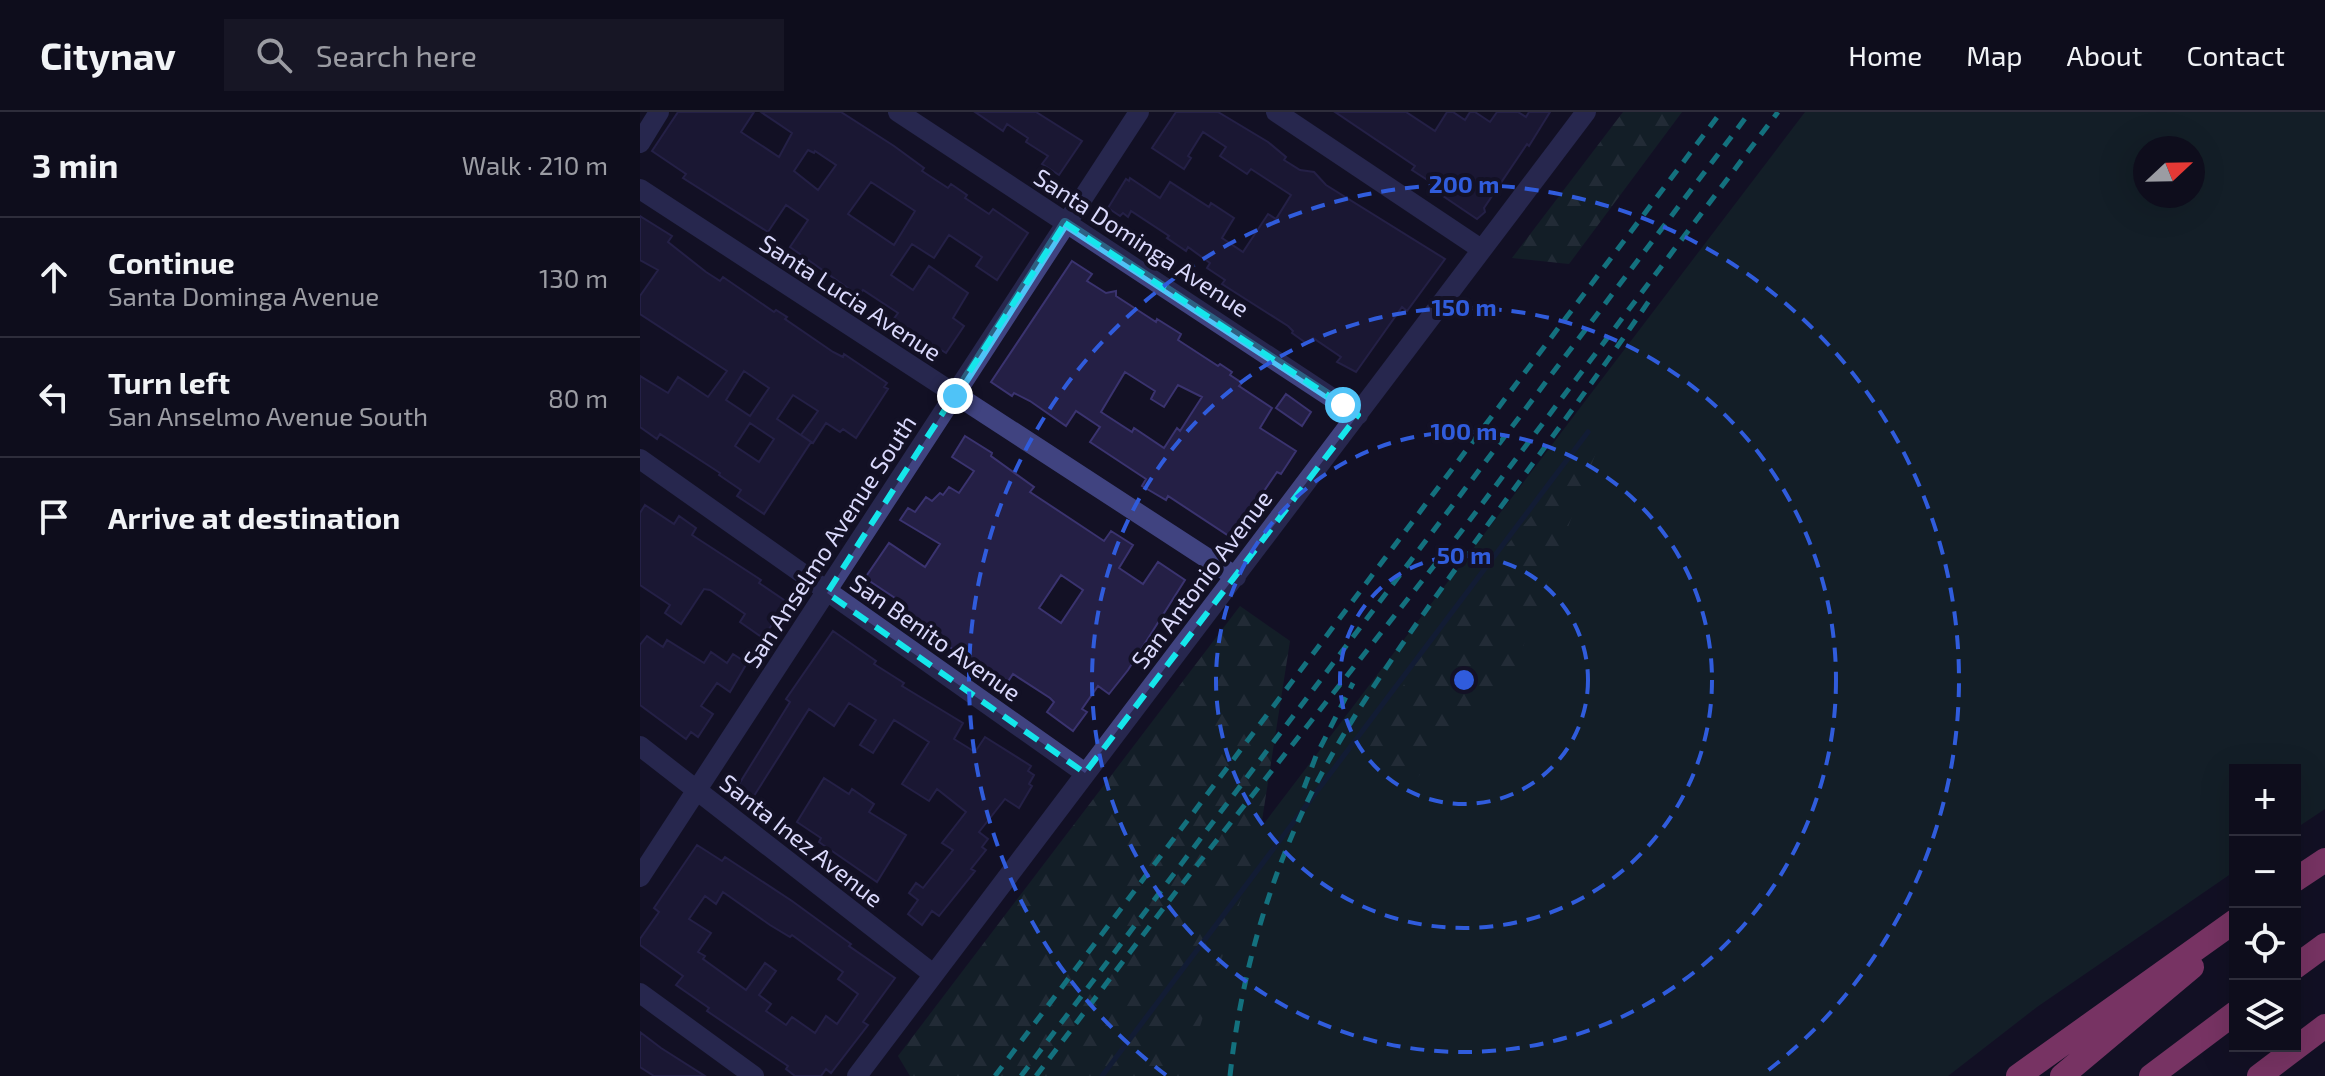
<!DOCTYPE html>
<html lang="en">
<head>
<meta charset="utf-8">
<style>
	body { margin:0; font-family:"Exo 2",sans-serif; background:#171625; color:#f1f3f6 }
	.controls { position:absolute; right:24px; bottom:24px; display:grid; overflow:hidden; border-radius:0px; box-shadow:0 8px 32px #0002 }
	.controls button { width:72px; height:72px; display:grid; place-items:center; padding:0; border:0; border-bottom:2px solid #2e2d3b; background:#0e0d1c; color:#f1f3f6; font:40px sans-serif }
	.compass { position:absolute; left:1493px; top:24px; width:72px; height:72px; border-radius:50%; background:#0e0d1c; box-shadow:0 8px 32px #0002; rotate:68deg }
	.stop { position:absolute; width:24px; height:24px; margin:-18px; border:6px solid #4fc3f7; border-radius:50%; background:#fff }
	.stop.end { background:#4fc3f7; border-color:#fff; box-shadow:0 2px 8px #0008 }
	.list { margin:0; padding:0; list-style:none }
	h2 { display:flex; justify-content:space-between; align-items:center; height:104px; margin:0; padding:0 32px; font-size:34px }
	h2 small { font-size:26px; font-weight:400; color:#9b9ca3 }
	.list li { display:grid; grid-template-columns:52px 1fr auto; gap:24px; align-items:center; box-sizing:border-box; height:120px; padding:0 32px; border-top:2px solid #2e2d3b }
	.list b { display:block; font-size:30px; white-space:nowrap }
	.list p { margin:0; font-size:26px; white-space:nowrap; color:#9b9ca3 }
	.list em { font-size:26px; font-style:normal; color:#9b9ca3 }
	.icon { flex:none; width:44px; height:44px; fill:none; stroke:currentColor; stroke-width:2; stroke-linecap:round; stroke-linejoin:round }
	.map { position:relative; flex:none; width:1685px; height:964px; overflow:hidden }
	header { display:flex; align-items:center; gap:48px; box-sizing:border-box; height:112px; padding:0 40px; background:#0e0d1c; border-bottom:2px solid #2e2d3b }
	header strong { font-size:38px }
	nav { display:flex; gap:44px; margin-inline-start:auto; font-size:28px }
	.search { width:560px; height:72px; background:#171625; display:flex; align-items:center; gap:20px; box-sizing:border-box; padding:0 28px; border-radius:0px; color:#9b9ca3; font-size:30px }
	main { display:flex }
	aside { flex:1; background:#0e0d1c }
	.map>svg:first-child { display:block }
	.grass { fill:#152f2c; fill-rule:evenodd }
	.forest { fill:url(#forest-firs) }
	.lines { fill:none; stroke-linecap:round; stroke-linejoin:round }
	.stream { stroke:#132b48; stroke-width:5 }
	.building { fill:#241f45; stroke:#3a336f; stroke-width:2; fill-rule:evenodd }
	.minor { stroke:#404380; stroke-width:20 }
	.highway { stroke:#f15eb0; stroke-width:24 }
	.rail { stroke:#15e6eb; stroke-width:5; stroke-dasharray:12 10; stroke-linecap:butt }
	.route { stroke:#4fc3f7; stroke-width:10 }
	.marked { fill:none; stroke:#15e6eb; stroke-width:6; stroke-dasharray:16 10; stroke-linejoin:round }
	.ring { fill:none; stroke:#305cdc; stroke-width:4; stroke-dasharray:14 10 }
	.labels { text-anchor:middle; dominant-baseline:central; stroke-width:8; stroke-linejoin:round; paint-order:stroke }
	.street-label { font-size:24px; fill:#dad9fc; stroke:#131125 }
	.centre { fill:#305cdc; stroke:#131125; stroke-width:4 }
	.ring-label { font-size:24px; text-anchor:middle; font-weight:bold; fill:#305cdc; stroke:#131125; stroke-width:8; stroke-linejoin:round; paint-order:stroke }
</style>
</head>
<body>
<header>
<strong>Citynav</strong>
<div class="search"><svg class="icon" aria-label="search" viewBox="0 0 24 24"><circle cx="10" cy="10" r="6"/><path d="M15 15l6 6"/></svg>Search here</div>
<nav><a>Home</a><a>Map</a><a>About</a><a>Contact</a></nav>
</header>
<main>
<aside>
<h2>3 min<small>Walk · 210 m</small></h2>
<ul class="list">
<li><svg class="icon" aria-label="ahead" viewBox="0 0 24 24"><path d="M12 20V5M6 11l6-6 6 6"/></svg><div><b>Continue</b><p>Santa Dominga Avenue</p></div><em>130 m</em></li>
<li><svg class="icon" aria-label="left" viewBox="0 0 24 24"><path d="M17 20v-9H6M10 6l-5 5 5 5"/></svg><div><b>Turn left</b><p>San Anselmo Avenue South</p></div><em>80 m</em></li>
<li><svg class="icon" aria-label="arrive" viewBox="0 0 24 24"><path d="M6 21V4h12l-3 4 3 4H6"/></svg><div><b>Arrive at destination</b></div></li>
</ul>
</aside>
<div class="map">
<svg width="1685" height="964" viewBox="0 0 1685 964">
	<defs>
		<pattern id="forest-firs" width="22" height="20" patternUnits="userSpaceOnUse" patternTransform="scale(2)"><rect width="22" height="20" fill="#152f2c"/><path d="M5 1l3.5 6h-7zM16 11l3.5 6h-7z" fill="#364d4c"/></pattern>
	</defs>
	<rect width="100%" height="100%" fill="#131125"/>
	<!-- grass -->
	<path class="grass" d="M1165 0H1685V697L1655 717V658H1595V759L1397 895 1308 964H432ZM1505 36H1553V84H1505Z"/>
	<!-- forest -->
	<path class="forest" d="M983 0H1042L929 152 872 146Z
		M966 314 875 556 776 667 725 643 789 527Z
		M600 494 650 529 618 734 544 964H270L258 944Z"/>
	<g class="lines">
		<!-- stream -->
		<path class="stream" d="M462 964 948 320"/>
	</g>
	<!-- building -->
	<path class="building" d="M38 0H114L101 20 139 45 152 21 121 0H201L254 34 284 56 282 59 308 76 311 72 327 83 325 86 349 102 353 97 388 121 357 168 336 154 342 145 309 123 294 146 272 132 251 163 273 178 289 154 328 181 313 206 324 214 306 241 253 208 258 201 223 178 219 184 150 135 168 108 146 93 128 120 43 66 46 62 12 39ZM168 38 174 41 175 39 196 53 178 78 154 59ZM231 70 275 99 254 133 208 102Z
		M335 0H396L442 29 419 63 402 52 408 44 386 30 388 26 367 12 363 19Z
		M536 0H578L628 30 646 45 644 48 660 58 674 60 686 73 805 147 767 199 762 195 716 260 697 250 701 245 673 226 666 231 652 221 653 219 648 214 582 172 585 168 567 156 570 151 548 135 546 139 527 126 529 124 491 99 488 105 483 101 480 104 468 96 486 67 489 69 490 66 520 86 530 70 569 95 571 91 594 106 582 126 603 140 628 102 636 107 651 83 611 57 607 62 580 44 586 35 563 20 548 44 551 46 544 57 512 36Z
		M695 0H766L795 19 807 0H813L825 8 830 0H835L850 10 857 0H878L886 5 889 0H910L889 34 887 32 844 96 845 100 837 107 803 84 806 80 772 58 775 54Z
		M0 104 32 124 28 130 66 160 80 169 83 165 134 200 136 198 147 205 145 207 193 240 203 245 204 242 247 271 244 275 248 277 216 326 203 317 200 320 186 311 173 331 161 323 178 299 153 283 137 307 171 330 124 402 97 384 101 378 79 363 80 361 20 322 17 327 0 315V264L28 281 38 265 68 285 87 259 0 202V184L18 158 0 148ZM104 259 129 276 110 304 86 288ZM110 311 134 327 119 350 95 334Z
		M432 149 452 162 447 169 466 181 476 179V184L516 210 517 207 541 222 538 228 578 254 580 252 592 260 590 263 602 271 599 274 632 296 620 316 656 339 641 362 637 360 592 426 528 384 526 388 502 374 506 367 450 330 460 315 436 299 426 314 390 289 374 281 372 284 351 270ZM485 260 515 279 511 287 524 295 538 273 562 285 540 319 537 316 524 336 494 316 492 320 461 300Z
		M646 282 671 300 662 314 636 296Z
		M325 324 352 341 351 344 394 375 390 380 464 429 471 419 493 433 479 456 503 472 518 450 545 468 488 558 469 582 458 574 442 597 447 600 433 619 407 600 414 590 410 586 373 562 365 574 341 558 342 556 249 496 255 486 225 466 249 431 285 455 300 432 260 408 268 396 275 400 286 385 292 389 300 381 303 383 309 375 319 381 334 359 312 345ZM421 463 443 478 421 511 399 496Z
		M5 393 34 412 39 404 56 416 52 423 121 468 119 471 147 490 123 526 100 510 105 502 70 478 64 477 41 512 25 501 30 493 0 473V401Z
		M193 519 236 549 234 552 264 571 262 574 323 611 314 627 335 640 345 625 391 654 388 659 394 663 389 672 392 674 379 696 365 687 339 720 348 727 342 735 346 738 331 757 335 759 299 804 292 799 282 813 268 802 278 788 269 781 276 771 283 776 313 738 302 731 326 700 297 677 289 689 262 672 289 630 254 608 233 641 220 633 236 608 209 591 194 614 169 597 112 687 96 677 150 590 146 587Z
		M7 524 23 535 27 528 64 551 71 540 87 551 93 542 107 551 90 580 77 571 61 594 73 602 58 625 51 620 46 627 0 593V533Z
		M184 666 209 682 212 677 234 692 229 700 266 723 237 770 179 730 181 726 157 710Z
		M57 733 82 749 85 745 152 789 211 832 209 834 255 866 223 910 228 913 191 961 186 957 181 964H155L146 957 148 954 67 899 69 896 36 873 43 864 0 833V827L19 800 14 796ZM83 780 130 813 150 825 152 823 203 860 198 867 218 882 197 912 186 904 175 921 152 905 146 913 126 899 131 892 119 883 136 859 125 851 106 878 63 847 65 844 58 840 71 821 49 807 65 784 76 792Z
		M0 920 21 936 65 964H14L0 955Z"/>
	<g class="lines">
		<!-- minor -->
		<path class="minor" d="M258 0 718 303
			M636 0 841 137
			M0 31 19 0
			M0 77 596 465
			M0 347 445 661
			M0 634 293 862
			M0 765 499 0
			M0 881 114 964
			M217 964 946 0"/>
		<!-- highway -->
		<path class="highway" d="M1655 768 1685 748
			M1655 855 1685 833
			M1378 964 1595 809
			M1422 964 1552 855
			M1511 964 1595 901
			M1619 964 1685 914"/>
		<!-- rail -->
		<path class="rail" d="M664 676 676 644 713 571
			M355 964 1081 0
			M381 964 1110 0
			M396 964 535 781 820 421 1138 0
			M590 964C600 869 627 772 669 686 711 601 767 525 822 448 886 360 952 273 1013 183"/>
	</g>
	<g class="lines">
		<!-- route -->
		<path class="route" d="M315 284 425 111 703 293"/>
	</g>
	<!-- marked area -->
	<path d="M0 0H1685V964H0ZM425 111 718 303 445 661 187 481Z" fill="#131125" fill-opacity=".55" fill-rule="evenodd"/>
	<path class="marked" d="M425 111 718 303 445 661 187 481Z"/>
	<!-- distance rings -->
	<g class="ring">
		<circle cx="824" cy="568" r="124"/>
		<circle cx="824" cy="568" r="248"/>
		<circle cx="824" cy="568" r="372"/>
		<path d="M526 963A495 495 0 1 1 1122 963"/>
	</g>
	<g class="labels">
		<!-- street labels -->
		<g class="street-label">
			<text transform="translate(502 130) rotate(33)">Santa Dominga Avenue</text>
			<text transform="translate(211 185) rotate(33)">Santa Lucia Avenue</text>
			<text transform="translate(189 429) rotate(-57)">San Anselmo Avenue South</text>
			<text transform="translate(561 467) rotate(-53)">San Antonio Avenue</text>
			<text transform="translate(296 525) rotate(35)">San Benito Avenue</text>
			<text transform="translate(162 728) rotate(38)">Santa Inez Avenue</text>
		</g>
	</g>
	<circle cx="824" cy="568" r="12" class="centre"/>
	<g class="ring-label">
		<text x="824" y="81">200 m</text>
		<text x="824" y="204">150 m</text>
		<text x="824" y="328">100 m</text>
		<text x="824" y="452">50 m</text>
	</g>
</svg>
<div class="controls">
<button>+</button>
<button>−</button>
<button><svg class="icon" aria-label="locate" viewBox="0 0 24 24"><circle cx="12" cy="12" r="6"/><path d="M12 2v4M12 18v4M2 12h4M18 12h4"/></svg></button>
<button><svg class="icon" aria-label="layers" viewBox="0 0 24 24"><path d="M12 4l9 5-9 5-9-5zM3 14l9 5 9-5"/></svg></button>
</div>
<svg class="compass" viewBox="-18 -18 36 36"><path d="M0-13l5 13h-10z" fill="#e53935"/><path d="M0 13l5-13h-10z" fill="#9b9ca3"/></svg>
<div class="stop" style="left:703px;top:293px"></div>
<div class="stop end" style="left:315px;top:284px"></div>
</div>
</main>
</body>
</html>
